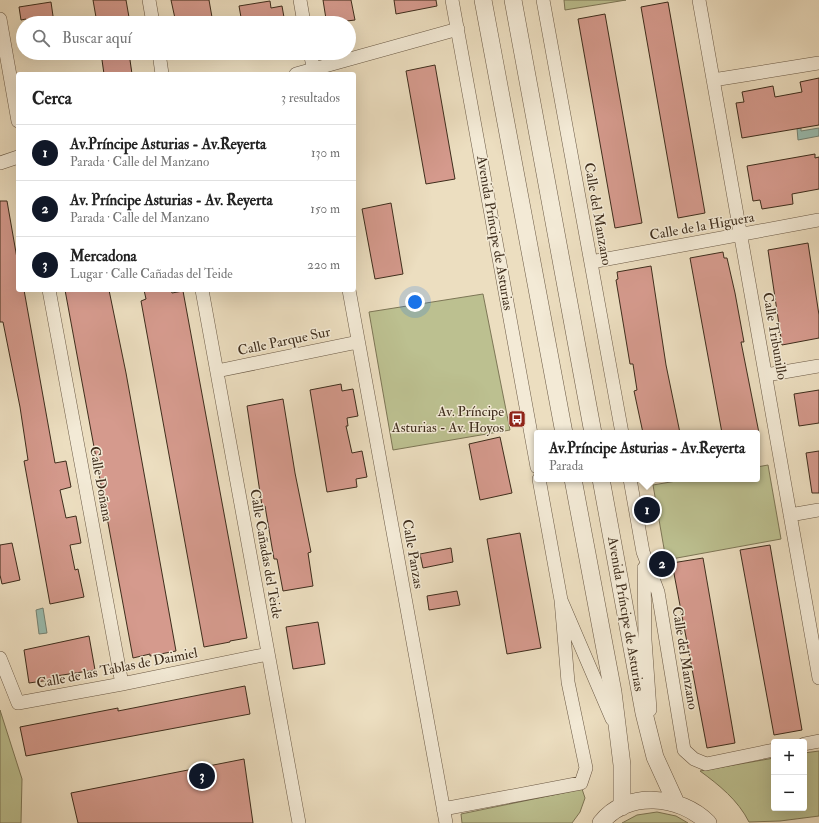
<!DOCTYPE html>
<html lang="es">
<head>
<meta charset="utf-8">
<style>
	body { margin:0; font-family:"IM FELL Double Pica",serif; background:#f2f2f2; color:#222 }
	.controls { position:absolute; right:12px; bottom:12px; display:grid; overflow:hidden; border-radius:4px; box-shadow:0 4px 16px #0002 }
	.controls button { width:36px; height:36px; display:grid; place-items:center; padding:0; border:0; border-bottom:1px solid #e0e0e0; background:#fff; color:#222; font:20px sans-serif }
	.you { position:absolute; left:415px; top:302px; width:14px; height:14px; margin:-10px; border:3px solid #fff; border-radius:50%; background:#1a73e8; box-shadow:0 0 0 6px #1a73e833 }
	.badge { display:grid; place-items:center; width:26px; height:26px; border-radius:50%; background:#111827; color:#fff; font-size:13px; font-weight:700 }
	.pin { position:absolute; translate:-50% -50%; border:2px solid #fff; box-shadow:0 1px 4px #0006 }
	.popup { position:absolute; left:534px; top:430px; width:226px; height:52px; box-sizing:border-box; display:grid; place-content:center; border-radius:4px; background:#fff; filter:drop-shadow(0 1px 3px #0005); font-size:13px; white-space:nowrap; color:#767676 }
	.popup b { font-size:15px; color:#222 }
	.popup::after { content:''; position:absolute; left:50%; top:100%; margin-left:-8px; border:8px solid transparent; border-top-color:#fff }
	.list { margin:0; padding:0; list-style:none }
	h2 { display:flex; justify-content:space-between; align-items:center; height:52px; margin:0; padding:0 16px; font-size:17px }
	h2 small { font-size:13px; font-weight:400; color:#767676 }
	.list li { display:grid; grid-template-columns:26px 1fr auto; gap:12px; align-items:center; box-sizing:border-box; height:56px; padding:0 16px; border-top:1px solid #e0e0e0 }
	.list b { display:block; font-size:15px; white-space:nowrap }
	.list p { margin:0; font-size:13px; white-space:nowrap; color:#767676 }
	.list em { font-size:13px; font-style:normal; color:#767676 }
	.icon { flex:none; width:22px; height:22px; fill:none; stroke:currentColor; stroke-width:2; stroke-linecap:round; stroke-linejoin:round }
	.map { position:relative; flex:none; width:819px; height:823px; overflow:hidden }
	.search { position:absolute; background:#fff; box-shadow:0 4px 16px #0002; left:16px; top:16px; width:340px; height:44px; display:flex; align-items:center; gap:10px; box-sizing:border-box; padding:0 14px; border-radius:22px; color:#767676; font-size:15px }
	.panel { position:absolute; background:#fff; box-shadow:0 4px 16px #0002; left:16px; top:72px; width:340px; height:220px; border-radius:4px }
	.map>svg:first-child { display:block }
	.green { fill:#bcc090; stroke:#7d7656 }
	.water { fill:#99bcaf; stroke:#758374 }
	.building { fill:#d59a8d; stroke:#3e2d1c }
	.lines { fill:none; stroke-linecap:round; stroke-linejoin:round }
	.minor-casing { stroke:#6a5945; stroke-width:14 }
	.tertiary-casing { stroke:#6a5945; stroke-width:18 }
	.minor { stroke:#f3ead6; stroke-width:13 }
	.tertiary { stroke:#f3ead6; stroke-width:17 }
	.labels { text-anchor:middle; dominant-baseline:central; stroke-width:3; stroke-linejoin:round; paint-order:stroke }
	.street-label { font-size:14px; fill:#3e2d1c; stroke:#f3ead6 }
	.poi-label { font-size:14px; fill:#3e2d1c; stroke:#f3ead6; text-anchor:end }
</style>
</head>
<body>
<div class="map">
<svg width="819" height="823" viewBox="0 0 819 823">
	<rect width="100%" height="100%" fill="#ecdec0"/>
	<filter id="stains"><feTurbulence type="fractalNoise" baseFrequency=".005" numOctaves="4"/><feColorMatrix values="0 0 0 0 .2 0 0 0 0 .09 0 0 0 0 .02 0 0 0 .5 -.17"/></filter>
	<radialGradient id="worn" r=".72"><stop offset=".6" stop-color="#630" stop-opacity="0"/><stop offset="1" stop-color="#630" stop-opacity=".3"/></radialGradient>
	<!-- green -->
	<path class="green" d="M564 0H626L565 10Z
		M483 294 510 430 393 450 369 312Z
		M768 465 781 539 666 560 653 485 688 479H757V467Z
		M0 710 22 779 21 823H0Z
		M819 751V816L780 821 749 822C738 800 719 785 700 771L774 758V808H804V753Z
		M582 789 585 798 580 812 572 823H462L461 814Z
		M657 812 676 816 688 823H622L637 815Z"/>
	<!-- water -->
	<path class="water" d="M797 128H801V131L819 128V136L798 140Z
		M43 608 47 633 39 634 36 610Z"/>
	<!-- building -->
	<path class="building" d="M93 0H126L130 23H97Z
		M171 0H209L213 23H176Z
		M323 0H351L355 20 330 23 329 18 326 19Z
		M394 0H436L437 6 396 14Z
		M270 1 271 8 282 6 285 23H242L239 6Z
		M51 2 54 23H26V19L21 20 19 7Z
		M668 2 705 213 678 218 641 7Z
		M605 14 642 223 615 228 578 19Z
		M101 53H129L132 74H104Z
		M435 65 455 179 426 184 406 71Z
		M819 78V125L742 138 736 103 744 102 742 92 773 86 775 97 802 92 800 82Z
		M815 154V158L819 157V189L792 194 793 204 762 209 760 200 753 201 747 166Z
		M0 201H7L18 264V290H24L55 463 66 461 71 487 60 490 66 518 76 516 81 543 70 545 75 570 78 569 84 597 50 604 24 461 28 460 20 407 3 322H0Z
		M391 203 403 274 375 279 362 209Z
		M808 243 819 315V338L782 345 768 250Z
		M723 252 724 258H727L735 293 744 342H741L759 433H722L690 258Z
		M651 266 666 365 680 433H643L634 391 637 390 633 364H630L616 280 618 279 617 272Z
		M65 290H109L126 373 176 651 150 656V654L133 658Z
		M144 290H171L172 293 183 291 247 638 230 641V642L204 647 141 301 146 299Z
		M341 384 342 391 353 389 358 416 347 418 348 426H346L352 453 362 451 367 477 356 479 357 487 327 492 310 390Z
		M819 390V423L799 426 794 394Z
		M283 399 295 473 311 552 308 553 313 586 283 591 277 559H274L265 506H262L247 406Z
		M500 437 512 493 480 500 469 444Z
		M819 451V493H812L806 453Z
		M520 533 541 648 507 654 487 539Z
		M12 543 20 580 2 584 0 575V545Z
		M770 545 802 730 774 735 740 550Z
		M451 548 453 562 423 568 420 554Z
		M703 558 735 743 707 748 672 563Z
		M457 591 460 605 429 610 427 596Z
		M318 622 325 664 293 669 286 627Z
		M89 636 95 670 56 676 57 679 29 683 24 650Z
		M245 686 250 714 26 756 20 727 118 708V711Z
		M244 759 253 823H78L71 793Z"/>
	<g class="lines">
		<defs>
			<path id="minor" d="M149 0 153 23
				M300 0 304 23
				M452 0 537 467
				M543 0 622 433
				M699 0 819 678
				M0 19 18 121
				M159 53 162 74
				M310 53 315 74
				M296 74 458 29
				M713 80 819 63
				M0 163 18 157
				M591 262 819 220
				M49 290 122 684
				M202 290 299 823
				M349 290 446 823
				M217 371 358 342
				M766 375 819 366
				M539 479 561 600 612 719
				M630 479 643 552 658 592 684 750 694 759 706 764 774 750
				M790 515 819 510
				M644 568 645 640 650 710
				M0 658 18 703 122 684 268 654
				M804 744 819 741
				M443 809 581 783 586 768 568 682 561 600"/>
			<path id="tertiary" d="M483 0 564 433
				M513 0 593 433
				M573 479 613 692 622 765V807
				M601 479 644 713 655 757 676 803
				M601 823C626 790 681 795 708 823"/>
		</defs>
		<!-- minor casing -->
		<use href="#minor" class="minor-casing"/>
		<!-- tertiary casing -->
		<use href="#tertiary" class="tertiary-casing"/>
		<!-- minor -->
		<use href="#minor" class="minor"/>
		<!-- tertiary -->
		<use href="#tertiary" class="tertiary"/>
	</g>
	<!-- icons -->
	<defs>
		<symbol id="bus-square" viewBox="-11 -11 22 22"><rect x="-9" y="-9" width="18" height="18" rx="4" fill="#8f2418" stroke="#f3ead6"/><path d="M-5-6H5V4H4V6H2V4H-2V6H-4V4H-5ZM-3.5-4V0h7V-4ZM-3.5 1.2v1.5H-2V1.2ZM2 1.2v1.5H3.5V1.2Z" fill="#fff"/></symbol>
	</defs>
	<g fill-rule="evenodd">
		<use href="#bus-square" x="507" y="409" width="20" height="20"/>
	</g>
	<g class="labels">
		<!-- street labels -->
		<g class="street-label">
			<text transform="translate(598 214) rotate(80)">Calle del Manzano</text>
			<text transform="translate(702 226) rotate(-10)">Calle de la Higuera</text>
			<text transform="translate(495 233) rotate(80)">Avenida Príncipe de Asturias</text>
			<text transform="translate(775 336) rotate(80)">Calle Tribunillo</text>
			<text transform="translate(284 341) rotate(-12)">Calle Parque Sur</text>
			<text transform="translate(101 484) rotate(80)">Calle Doñana</text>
			<text transform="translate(266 554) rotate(80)">Calle Cañadas del Teide</text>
			<text transform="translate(413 554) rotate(80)">Calle Panzas</text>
			<text transform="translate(626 614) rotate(80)">Avenida Príncipe de Asturias</text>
			<text transform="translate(685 658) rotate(81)">Calle del Manzano</text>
			<text transform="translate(117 668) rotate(-11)">Calle de las Tablas de Daimiel</text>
		</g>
		<!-- poi labels -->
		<g class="poi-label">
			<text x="504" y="411">Av. Príncipe<tspan x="504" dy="16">Asturias - Av. Hoyos</tspan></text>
		</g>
	</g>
	<rect width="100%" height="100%" filter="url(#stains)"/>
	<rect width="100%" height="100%" fill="url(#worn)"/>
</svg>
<div class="controls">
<button>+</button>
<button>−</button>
</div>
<div class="you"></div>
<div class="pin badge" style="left:647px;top:510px">1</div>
<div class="popup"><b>Av.Príncipe Asturias - Av.Reyerta</b>Parada</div>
<div class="pin badge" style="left:662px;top:564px">2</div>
<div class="pin badge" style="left:202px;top:776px">3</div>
<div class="search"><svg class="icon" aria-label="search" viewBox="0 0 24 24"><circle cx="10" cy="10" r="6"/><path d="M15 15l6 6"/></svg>Buscar aquí</div>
<section class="panel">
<h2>Cerca<small>3 resultados</small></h2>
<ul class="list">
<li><span class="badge">1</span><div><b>Av.Príncipe Asturias - Av.Reyerta</b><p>Parada · Calle del Manzano</p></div><em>130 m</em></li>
<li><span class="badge">2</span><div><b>Av. Príncipe Asturias - Av. Reyerta</b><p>Parada · Calle del Manzano</p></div><em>150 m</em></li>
<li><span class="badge">3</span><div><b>Mercadona</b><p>Lugar · Calle Cañadas del Teide</p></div><em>220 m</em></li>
</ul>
</section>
</div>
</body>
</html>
